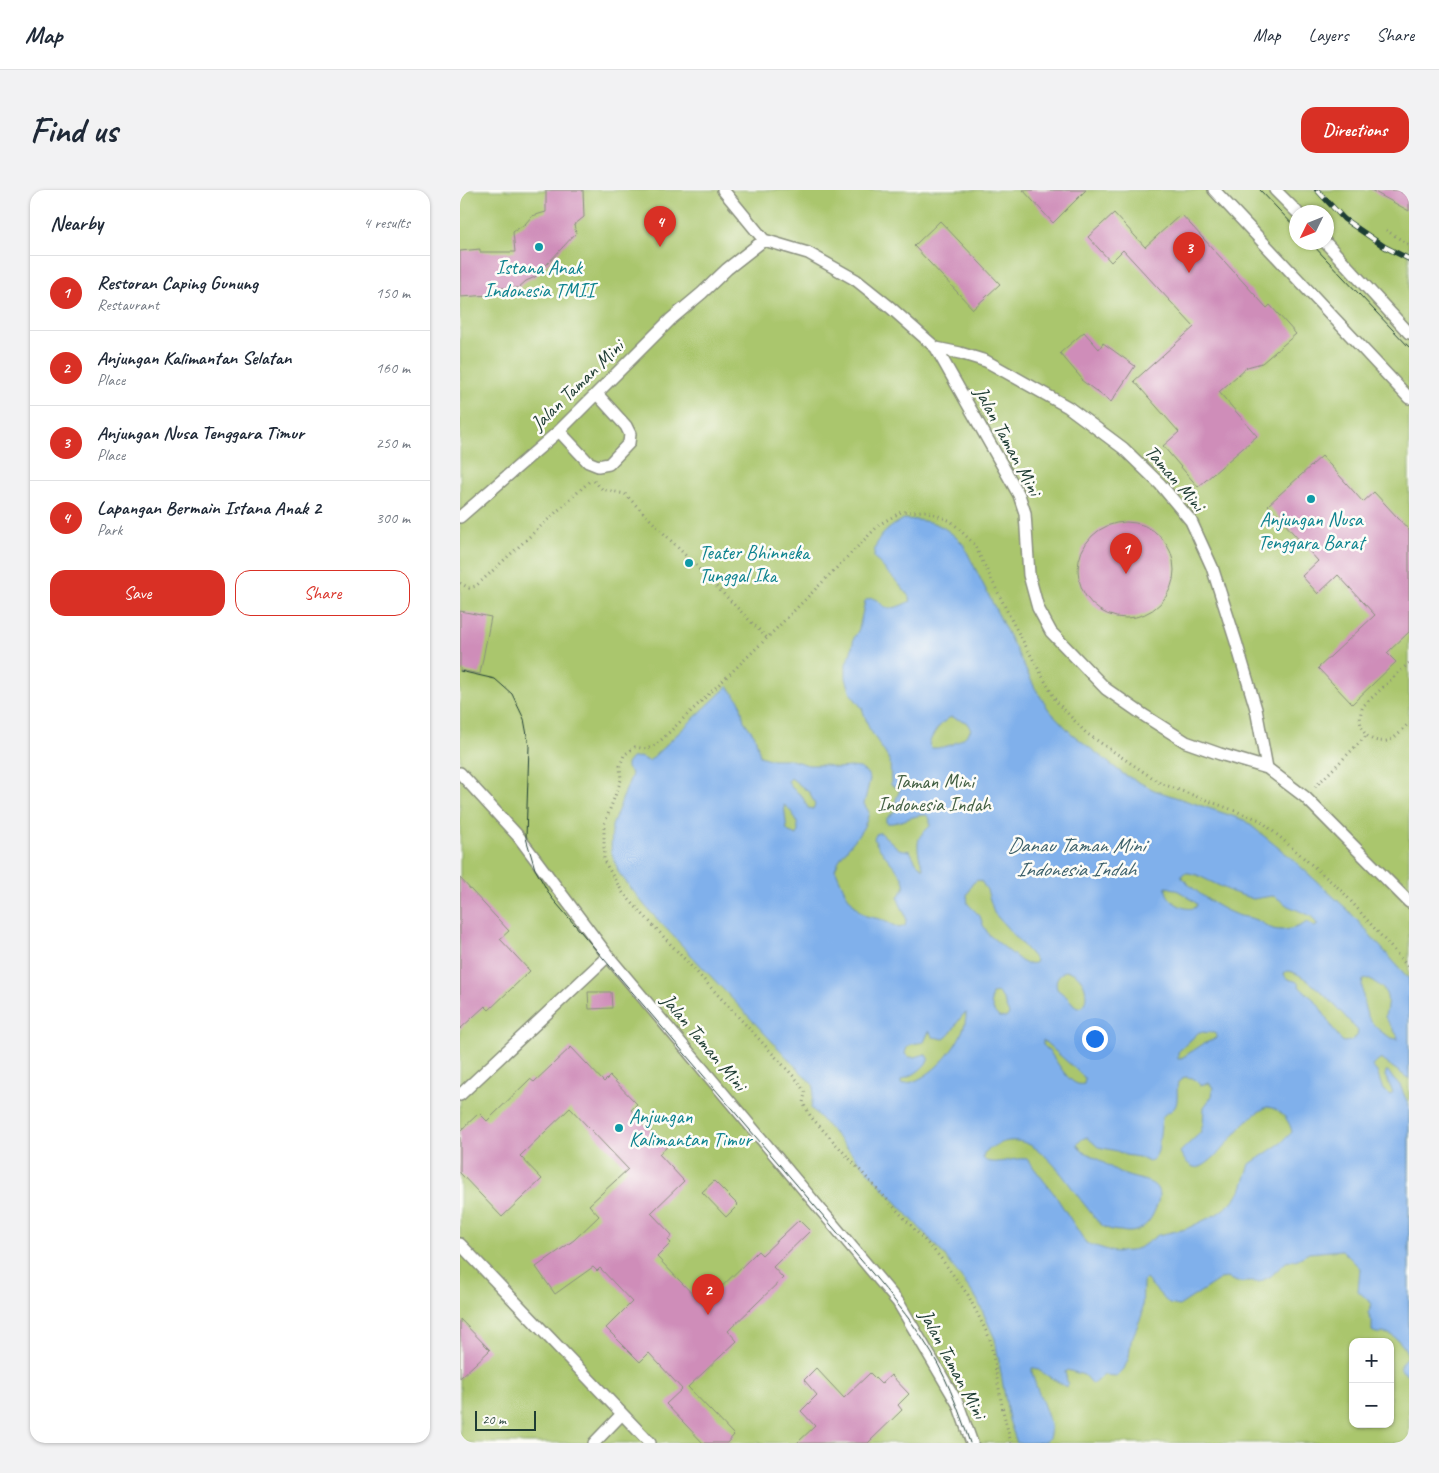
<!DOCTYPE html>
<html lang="en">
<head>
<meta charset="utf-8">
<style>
	body { margin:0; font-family:Caveat,sans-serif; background:#f2f2f3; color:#1f2937 }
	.controls { position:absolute; right:15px; bottom:15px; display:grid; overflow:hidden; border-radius:10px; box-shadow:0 1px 4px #0004 }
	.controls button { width:45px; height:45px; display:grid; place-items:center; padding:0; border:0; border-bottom:1px solid #e0e1e3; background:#fff; color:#1f2937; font:25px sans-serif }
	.compass { position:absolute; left:829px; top:15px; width:45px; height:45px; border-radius:50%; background:#fff; box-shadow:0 1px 4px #0004; rotate:227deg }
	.scale { position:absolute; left:15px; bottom:12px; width:61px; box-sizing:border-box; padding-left:5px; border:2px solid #1f3d34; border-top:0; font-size:14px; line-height:18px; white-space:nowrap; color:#1f3d34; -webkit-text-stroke:4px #fdfcf7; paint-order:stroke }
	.you { position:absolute; left:634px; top:848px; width:18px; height:18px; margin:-12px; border:4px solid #fff; border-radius:50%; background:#1a73e8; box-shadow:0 0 0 8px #1a73e833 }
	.badge { display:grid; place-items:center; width:32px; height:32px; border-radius:50%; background:#d93025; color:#fff; font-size:16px; font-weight:700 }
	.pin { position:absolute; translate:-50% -41px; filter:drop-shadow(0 1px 2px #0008) }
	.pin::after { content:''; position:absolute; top:26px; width:18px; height:15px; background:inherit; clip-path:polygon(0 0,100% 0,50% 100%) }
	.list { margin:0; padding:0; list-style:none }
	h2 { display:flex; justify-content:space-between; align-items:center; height:65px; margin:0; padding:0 20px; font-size:21px }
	h2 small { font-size:16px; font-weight:400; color:#747a83 }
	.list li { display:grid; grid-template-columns:32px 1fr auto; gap:15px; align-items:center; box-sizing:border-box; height:75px; padding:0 20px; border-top:1px solid #e0e1e3 }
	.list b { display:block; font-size:19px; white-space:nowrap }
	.list p { margin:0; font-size:16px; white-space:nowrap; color:#747a83 }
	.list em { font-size:16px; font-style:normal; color:#747a83 }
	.actions { display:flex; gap:10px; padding:15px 20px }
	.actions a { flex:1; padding:11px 0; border:1px solid #d93025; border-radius:15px; text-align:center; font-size:18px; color:#d93025 }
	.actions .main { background:#d93025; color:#fff }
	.map { position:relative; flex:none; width:949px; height:1253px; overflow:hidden; border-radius:15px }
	header { display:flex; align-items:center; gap:30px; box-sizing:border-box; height:70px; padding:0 25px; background:#fff; border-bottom:1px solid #e0e1e3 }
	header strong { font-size:24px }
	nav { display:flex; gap:28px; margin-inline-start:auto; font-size:18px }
	.intro { display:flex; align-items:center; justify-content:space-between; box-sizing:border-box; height:120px; padding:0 30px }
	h1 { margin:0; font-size:35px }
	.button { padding:12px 22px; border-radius:15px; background:#d93025; color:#fff; font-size:18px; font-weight:700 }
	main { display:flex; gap:30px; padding:0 30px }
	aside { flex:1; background:#fff; border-radius:15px; box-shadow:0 1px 4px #0004 }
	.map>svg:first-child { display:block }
	.green { fill:#aac66d; stroke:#648250; fill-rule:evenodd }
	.water { fill:#80b0eb; stroke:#507690; fill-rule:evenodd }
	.building { fill:#cf8db9 }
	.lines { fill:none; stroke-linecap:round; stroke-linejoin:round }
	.service-casing { stroke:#898f7d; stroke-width:14 }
	.path { stroke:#898f7d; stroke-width:3; stroke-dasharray:1 4; stroke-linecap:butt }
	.service { stroke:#fff; stroke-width:11 }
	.tram { stroke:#1f3d34; stroke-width:1 }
	.rail-casing { stroke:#1f3d34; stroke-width:5.5 }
	.rail { stroke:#fdfcf7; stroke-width:4; stroke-dasharray:11; stroke-linecap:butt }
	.culture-dot { fill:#0f9aa8; stroke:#fdfcf7; stroke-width:2 }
	.labels { text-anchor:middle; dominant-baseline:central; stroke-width:5; stroke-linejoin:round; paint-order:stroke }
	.culture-label { font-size:20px; fill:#0d838f; stroke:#fdfcf7 }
	.street-label { font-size:20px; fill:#1f3d34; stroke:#fdfcf7 }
	.park-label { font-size:20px; fill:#425f42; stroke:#fdfcf7 }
	.water-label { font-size:21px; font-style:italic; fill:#3c606b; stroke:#fdfcf7 }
</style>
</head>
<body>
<header>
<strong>Map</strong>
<nav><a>Map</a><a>Layers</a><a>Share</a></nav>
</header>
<div class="intro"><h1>Find us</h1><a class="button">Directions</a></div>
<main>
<aside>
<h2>Nearby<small>4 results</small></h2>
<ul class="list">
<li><span class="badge">1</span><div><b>Restoran Caping Gunung</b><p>Restaurant</p></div><em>150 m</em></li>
<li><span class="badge">2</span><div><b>Anjungan Kalimantan Selatan</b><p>Place</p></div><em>160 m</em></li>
<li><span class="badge">3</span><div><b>Anjungan Nusa Tenggara Timur</b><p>Place</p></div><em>250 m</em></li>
<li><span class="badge">4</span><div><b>Lapangan Bermain Istana Anak 2</b><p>Park</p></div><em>300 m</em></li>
</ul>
<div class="actions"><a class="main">Save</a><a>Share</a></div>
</aside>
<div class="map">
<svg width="949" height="1253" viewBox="0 0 949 1253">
	<rect width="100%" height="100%" fill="#fdfcf7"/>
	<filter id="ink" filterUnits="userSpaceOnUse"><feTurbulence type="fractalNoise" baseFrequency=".02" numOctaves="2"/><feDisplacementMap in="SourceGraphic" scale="10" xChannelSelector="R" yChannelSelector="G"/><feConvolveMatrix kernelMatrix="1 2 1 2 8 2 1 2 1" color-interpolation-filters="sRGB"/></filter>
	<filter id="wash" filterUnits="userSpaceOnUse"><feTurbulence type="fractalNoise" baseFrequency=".0096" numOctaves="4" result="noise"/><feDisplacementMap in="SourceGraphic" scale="20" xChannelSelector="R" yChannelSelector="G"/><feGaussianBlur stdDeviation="1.12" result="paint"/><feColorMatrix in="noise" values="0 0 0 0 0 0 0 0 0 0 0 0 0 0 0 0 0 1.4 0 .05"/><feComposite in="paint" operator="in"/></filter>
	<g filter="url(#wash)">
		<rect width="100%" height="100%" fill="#f3e1c6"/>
		<!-- green -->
		<path class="green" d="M0 0H949V1253H0ZM836 22H866V52H836ZM893 1152H930V1234H893Z"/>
		<!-- water -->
		<path class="water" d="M444 329C473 331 482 333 503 354L575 498 589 520 611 543 663 584 694 600 784 630 830 667 888 720 949 789V889L921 869 912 876 917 882 923 900 930 905 933 902 925 886 926 881H928L934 890 940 895 949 916V1185C935 1179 940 1173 948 1166 946 1158 937 1147 929 1144 922 1142 918 1145 912 1141V1132L908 1123 912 1114 898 1101 900 1078 882 1060 849 1063 838 1069 826 1072 811 1086 799 1092H777L767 1088 760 1089 719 1116 709 1114 686 1089 683 1092 682 1125 671 1151 669 1167 664 1179 657 1186 644 1185 634 1193H631L624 1185 607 1180 605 1182 608 1195 606 1197 575 1178H572C570 1194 604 1244 584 1252 577 1253 565 1253 557 1253L549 1230 535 1149 517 1109 485 1066 351 918 354 896 186 717 159 683 151 661 152 636 172 584 167 578V574L172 568 179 567 189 571 268 496 280 512 284 531 295 546 300 566 309 569H328L348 575H366L377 578 391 577 400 578 407 583 410 589 404 614 409 622C405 646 383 657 375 679L386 704 399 721 406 726 420 729 439 738 445 736C449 725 440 718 438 708 439 704 443 701 444 698 448 685 417 662 414 648L417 643H421L439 659 450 661 456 672 463 679V676C459 669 455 653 461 645 464 642 467 639 470 636V629L467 625C453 624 439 635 426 633V629L436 620V609L440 600 431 595 430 571 409 538 402 518 391 504 386 488V474L391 462 394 448 399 439 405 411C417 402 420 419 431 418 437 418 446 413 451 411 449 402 422 378 414 367 414 348 429 337 444 329ZM491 527 506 532 511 539C506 551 484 559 472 558L469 555C471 545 482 531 491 527ZM331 588 350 603 355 615 353 619 348 618 342 606 331 597 328 591ZM324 615C332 620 341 635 337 645L329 642 327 640ZM724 683H729L737 685 772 702 793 709 812 706 816 707 828 716 851 726 858 735 854 737 847 732C839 738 824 742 813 739 807 737 802 732 796 730 790 727 783 727 777 725 756 717 737 703 722 688V685ZM517 690 521 691 527 700 534 723 576 770 575 773 567 774 561 771 529 745 523 735 520 726 508 714 507 705 512 694ZM706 697C717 698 728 707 737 714L736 717C726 723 704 710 706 697ZM605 781C622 781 632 804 622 817L617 818 608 808 597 799C595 790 597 785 605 781ZM827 781C846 781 885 826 898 841L897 846 891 851 883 852C872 840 866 825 856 812 850 804 841 802 837 792 832 789 825 791 824 783ZM907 789C919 793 930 802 927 815 927 820 925 823 925 827L937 845 938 849C932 849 928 846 923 843 904 829 904 817 902 795L903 790ZM537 802 542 807 549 824 546 828 539 827C533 823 529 811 532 804ZM506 822C508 850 469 894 441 894V890C452 886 463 880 469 869L465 864C458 866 450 870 445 864 447 852 454 854 464 852L469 841 473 847 484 849C494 843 497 829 506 822ZM739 842 755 843 757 848 743 854 720 869H718V862ZM583 850 623 886 625 889 624 894C608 899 595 864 583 855ZM725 887 733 888 740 895 749 893 753 898 752 906 744 917 743 935 740 943 720 962C723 969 731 980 740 977 753 973 775 943 785 933 789 928 801 920 807 917 820 918 830 931 832 942L821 953 790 974 781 1001 769 1015 757 1024 726 1039 698 1045 681 1057 670 1061 654 1062 626 1053 595 1005 567 969C553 967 540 975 526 971L523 968 524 963C571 924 602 988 628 1019 633 1026 639 1034 646 1038 651 1040 656 1041 661 1041 669 1043 677 1042 683 1037 690 1032 694 1023 697 1015 707 987 676 992 661 983 647 976 637 967 622 961L617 954 622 949 627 947 638 957 657 961 665 965 679 967 689 972C694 969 696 966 698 961L702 927C706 922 712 922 715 917 719 910 716 900 718 892Z"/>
		<g id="blocks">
			<!-- building -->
			<path class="building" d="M86 0H123L124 27 114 35 116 43 75 87 66 91 58 98H31V105L0 107V61L20 59V62H55L53 42 65 34 72 26 86 22Z
				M563 0H626L593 33Z
				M911 0H949V21Z
				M654 23 685 57 721 24 807 118 810 115 836 144 802 173 787 177 759 202 797 246 738 297 703 256 719 242 674 191 734 137 663 60 651 72 628 47Z
				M480 31 540 94 513 119 454 56Z
				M624 142 639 159 643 153 675 176 651 212 621 190 622 189 600 163Z
				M862 266 903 312 914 302 949 340V442L927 463 936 472 892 514 858 478 915 425 878 385 858 404 842 386 858 371 808 315Z
				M618 380a48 48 0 1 1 96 0a48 48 0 1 1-96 0Z
				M0 421 31 427 20 484 0 480Z
				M0 688 49 741 40 749 70 781 29 820 25 816 0 839Z
				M128 802H151L152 818 129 819Z
				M111 857 144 892 150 886 177 914 171 920 207 957 199 964 224 991 191 1023 212 1045 208 1050 211 1053 197 1067 243 1115 298 1061 302 1065 339 1030 350 1041 313 1077 323 1088 268 1141 277 1151 228 1197 274 1245 267 1253H243L206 1214 222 1199 189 1163 180 1172 146 1138 172 1112 140 1078 137 1081 133 1077 95 1104 76 1077 114 1050 139 1026 129 1015 168 979 110 918 60 966 82 989 42 1027 0 983V941L19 923 27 931 70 889 74 892Z
				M254 991 278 1015 266 1027 242 1002Z
				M0 1129 30 1160 0 1188Z
				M356 1178 384 1208 410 1183 421 1194 431 1185 449 1204 438 1215 442 1220 408 1253H337L355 1236 341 1221 357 1205 344 1190Z"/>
		</g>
	</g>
	<g filter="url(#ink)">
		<use href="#blocks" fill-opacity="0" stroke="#898f7d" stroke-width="1"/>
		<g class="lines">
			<defs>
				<path id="service" d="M263 0 304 50
					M754 0 949 208
					M815 0 837 22
					M865 52 949 143
					M476 158 500 163 526 171 608 217 663 258 700 294 731 331 752 377 776 452 796 519 807 578
					M99 241 128 272 138 276 149 274 169 253 170 244 166 236 137 204
					M0 327 99 241 211 129 242 103 267 79 304 50 348 63 396 90 431 118 476 158 559 305 565 323 569 385 578 418 591 442 646 499 685 526 726 552 760 564 807 578 845 607 949 712
					M0 583 58 646 148 766 438 1112 498 1214 512 1253
					M0 905 148 766
					M0 1054 190 1253
					M134 1253 162 1224"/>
			</defs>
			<!-- service casing -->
			<use href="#service" class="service-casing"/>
			<!-- path -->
			<path class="path" d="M926 40 949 55
				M134 291 142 299 165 304 307 448
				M0 393 9 398 16 396 132 289
				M949 473 903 516C895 535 905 554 927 551 936 549 943 539 949 533
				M855 597 906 546
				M551 1253 543 1221 530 1149 508 1105 480 1067 351 927 343 913 345 903 338 891 163 703 144 671V635L161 590 160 576 164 565 175 557 187 559 197 554 307 448 420 334 441 322 466 321 491 331 514 354 553 433 596 511 626 543 700 593 800 630 882 701 949 778"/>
			<!-- service -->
			<use href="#service" class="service"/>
			<!-- tram -->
			<path class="tram" d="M800 0 836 38
				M850 52 949 157
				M0 481 35 489 52 504 64 529 69 556 66 648 75 679 91 707 412 1083C430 1105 449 1127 464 1151 485 1182 498 1218 510 1253"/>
			<defs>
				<path id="rail" d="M857 0 884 29 925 57 949 69
					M943 0 949 4"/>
			</defs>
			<!-- rail casing -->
			<use href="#rail" class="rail-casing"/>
			<!-- rail -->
			<use href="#rail" class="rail"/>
		</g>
	</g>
	<!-- markers -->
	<g class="culture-dot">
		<circle cx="79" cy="57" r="5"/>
		<circle cx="851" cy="309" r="5"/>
		<circle cx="229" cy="373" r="5"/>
		<circle cx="159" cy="938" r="5"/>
	</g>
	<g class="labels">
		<!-- culture labels -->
		<g class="culture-label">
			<text x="79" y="77">Istana Anak<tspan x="79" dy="23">Indonesia TMII</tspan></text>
			<text x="851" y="329">Anjungan Nusa<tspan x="851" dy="23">Tenggara Barat</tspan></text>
			<text x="239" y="362" text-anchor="start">Teater Bhinneka<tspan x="239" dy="23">Tunggal Ika</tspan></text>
			<text x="169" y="926" text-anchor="start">Anjungan<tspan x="169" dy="23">Kalimantan Timur</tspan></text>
		</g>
		<!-- street labels -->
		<g class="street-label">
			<text transform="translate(117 195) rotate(-44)">Jalan Taman Mini</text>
			<text transform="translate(548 251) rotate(62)">Jalan Taman Mini</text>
			<text transform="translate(715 288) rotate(49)">Taman Mini</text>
			<text transform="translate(244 852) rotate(50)">Jalan Taman Mini</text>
			<text transform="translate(493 1174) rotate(62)">Jalan Taman Mini</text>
		</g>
		<!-- park labels -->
		<g class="park-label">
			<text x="474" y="591">Taman Mini<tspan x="474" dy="23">Indonesia Indah</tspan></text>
		</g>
		<!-- water labels -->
		<g class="water-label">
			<text x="616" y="655">Danau Taman Mini<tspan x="616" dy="24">Indonesia Indah</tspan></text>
		</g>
	</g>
</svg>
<div class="controls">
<button>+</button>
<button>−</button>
</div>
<svg class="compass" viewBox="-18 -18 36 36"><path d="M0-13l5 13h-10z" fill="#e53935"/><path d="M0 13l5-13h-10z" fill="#747a83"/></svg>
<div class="scale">20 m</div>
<div class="you"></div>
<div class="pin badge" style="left:666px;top:384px">1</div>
<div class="pin badge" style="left:248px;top:1125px">2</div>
<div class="pin badge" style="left:729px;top:83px">3</div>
<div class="pin badge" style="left:200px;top:57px">4</div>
</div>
</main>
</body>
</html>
